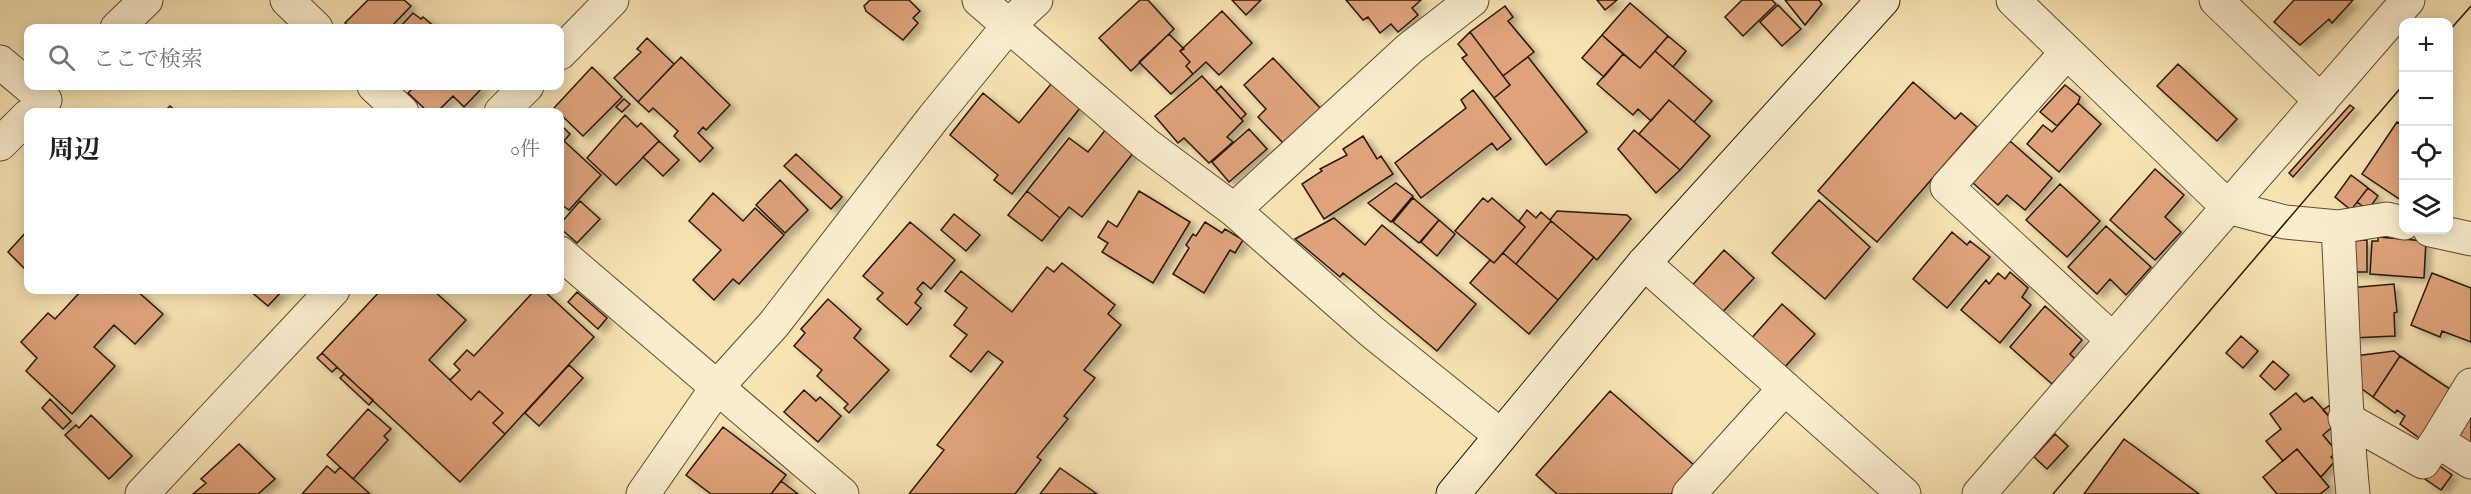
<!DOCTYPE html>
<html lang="ja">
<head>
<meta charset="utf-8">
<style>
	body { margin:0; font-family:"IM FELL English","Noto Serif JP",serif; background:#f6f6f6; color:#202124 }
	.controls { position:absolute; right:18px; top:18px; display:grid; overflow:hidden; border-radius:12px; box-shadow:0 3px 15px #0003 }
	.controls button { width:54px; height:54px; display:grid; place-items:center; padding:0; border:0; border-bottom:2px solid #e0e0e0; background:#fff; color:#202124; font:30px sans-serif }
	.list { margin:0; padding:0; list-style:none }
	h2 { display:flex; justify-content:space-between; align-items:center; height:78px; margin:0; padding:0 24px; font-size:26px }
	h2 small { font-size:20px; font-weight:400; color:#757577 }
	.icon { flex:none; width:33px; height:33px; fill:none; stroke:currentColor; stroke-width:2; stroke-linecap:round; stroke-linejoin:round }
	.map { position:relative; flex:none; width:2471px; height:494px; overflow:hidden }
	.search { position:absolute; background:#fff; box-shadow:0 3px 15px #0003; left:24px; top:24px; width:540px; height:66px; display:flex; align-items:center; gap:15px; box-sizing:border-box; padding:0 21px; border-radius:12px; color:#757577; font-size:22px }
	.panel { position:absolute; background:#fff; box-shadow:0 3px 15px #0003; left:24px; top:108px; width:540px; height:186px; border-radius:12px }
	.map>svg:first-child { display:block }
	.building { fill:#dea37a; stroke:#2a1909; stroke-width:1.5; filter:url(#shadow) }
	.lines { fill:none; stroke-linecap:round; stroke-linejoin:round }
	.street-casing { stroke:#5d4c33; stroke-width:35 }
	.secondary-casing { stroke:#2a1909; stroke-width:35 }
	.street { stroke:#faedcd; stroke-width:33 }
	.secondary { stroke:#faedcd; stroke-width:33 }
	.tram { stroke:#2a1909; stroke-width:1.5 }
</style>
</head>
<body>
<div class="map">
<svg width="2471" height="494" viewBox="0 0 2471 494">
	<defs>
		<filter id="shadow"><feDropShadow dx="6" dy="4" stdDeviation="3" flood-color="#0004"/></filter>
	</defs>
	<rect width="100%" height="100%" fill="#f7e3b2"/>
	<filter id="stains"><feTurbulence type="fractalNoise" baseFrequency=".00333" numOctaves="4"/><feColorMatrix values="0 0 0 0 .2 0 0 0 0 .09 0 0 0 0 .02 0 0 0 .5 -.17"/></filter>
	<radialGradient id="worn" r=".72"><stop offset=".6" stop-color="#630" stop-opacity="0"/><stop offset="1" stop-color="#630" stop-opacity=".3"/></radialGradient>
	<!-- building -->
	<path class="building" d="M368 0H404L411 6 390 28H351L345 23Z
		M870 0H909L920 11 913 18 918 23 903 40 866 11 864 6Z
		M1140 0H1148L1174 29 1131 71 1099 38Z
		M1232 0H1261L1246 15Z
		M1346 0H1421L1412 8 1418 15 1398 32 1391 24 1380 33 1368 17 1363 20Z
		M1597 0H1617L1605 10Z
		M1742 0H1772L1776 4 1743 36 1725 17Z
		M1785 0H1819L1822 4 1805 25Z
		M2294 0H2353L2332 23 2329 19 2300 45 2274 22Z
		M1630 3 1668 36 1640 68 1602 35Z
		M1778 5 1801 29 1782 46 1760 22Z
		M1505 6 1513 17 1508 21 1534 52 1503 76 1470 32Z
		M1222 11 1252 43 1219 75 1206 62 1193 74 1186 66 1190 62 1180 51Z
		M413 13 421 19 423 17 436 28H399Z
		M1470 32 1510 85 1494 98 1462 58 1467 55 1458 44Z
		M1169 34 1184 49 1180 51 1190 62 1186 66 1193 74 1171 94 1139 62Z
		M1602 35 1623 54 1604 77 1582 58Z
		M1668 36 1686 51 1673 67 1655 51Z
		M647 38 674 64 638 102 614 78 641 52 637 49Z
		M1655 51 1712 101 1694 122 1669 100 1651 121 1638 109 1633 115 1597 84 1623 54 1640 68Z
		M681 57 730 105 706 130 703 127 698 133 713 148 700 162 674 136 678 131 653 108 649 112 638 102Z
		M1528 57 1587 132 1546 165 1494 98 1510 85 1503 76Z
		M1273 58 1321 109 1284 144 1258 117 1266 109 1244 85Z
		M2178 64 2237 119 2217 141 2157 86Z
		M592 67 622 97 583 136 554 108Z
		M1202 76 1243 121 1227 137 1233 142 1209 163 1184 138 1178 143 1155 116Z
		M1913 82 1955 119 1961 113 1977 127 1877 242 1818 191Z
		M1051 84 1080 108 1012 194 994 180 998 175 950 135 983 93 1019 123Z
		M2065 85 2080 97 2078 103 2057 126 2040 112Z
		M415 86H484L464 107 453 96 437 112H428L408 93Z
		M1221 86 1246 114 1241 119 1216 91Z
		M1473 90 1511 139 1497 150 1492 143 1421 198 1395 163 1466 108 1461 100Z
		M624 99 630 104 622 112 616 107Z
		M1669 100 1710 136 1680 170 1639 134Z
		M2078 103 2101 124 2059 172 2027 144 2043 125 2052 132Z
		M2350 105 2354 108 2293 177 2289 173Z
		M170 106 177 112H164Z
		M625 115 637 127 641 123 659 141 616 185 587 158Z
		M2397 122 2404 126V202L2362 174Z
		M560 124 570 134 564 141 601 175 569 210 562 205 560 208Z
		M1106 129 1134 152 1082 217 1069 207 1060 218 1027 191 1069 138 1088 152Z
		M1249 129 1267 149 1229 182 1212 162Z
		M1634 130 1680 170 1656 193 1618 149Z
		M1363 136 1377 159 1381 156 1393 174 1324 219 1302 184 1322 171 1320 169 1347 155 1343 149Z
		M659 141 679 160 663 176 643 157Z
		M2010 141 2052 178 2025 210 2007 195 1998 205 1973 183Z
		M796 154 842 197 831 209 784 166Z
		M2155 169 2184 195 2165 217 2181 232 2155 260 2110 220Z
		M2351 175 2368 188 2351 210 2335 197Z
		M780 180 808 210 785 233 756 205Z
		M1396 183 1413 196 1391 222 1368 203Z
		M2060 184 2100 221 2067 257 2026 220Z
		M2368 188 2378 196 2368 210 2357 202Z
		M1027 191 1060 218 1042 241 1008 215Z
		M1139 191 1190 222 1153 283 1102 252 1108 243 1098 237 1108 221 1117 227Z
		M713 193 743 221 755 208 784 235 739 284 733 279 714 300 693 280 721 250 689 221Z
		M1413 198 1439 220 1419 243 1393 222Z
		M1483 198 1488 202 1492 198 1525 227 1494 263 1455 231Z
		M1819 200 1870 247 1825 299 1772 253Z
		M580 201 600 219 577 243 560 228V224Z
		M1527 210 1536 218 1541 212 1551 221 1516 264 1503 253 1525 227 1519 221Z
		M1557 211 1627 215 1631 219 1597 260 1550 220Z
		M954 214 980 235 966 251 941 230Z
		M1334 218 1365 245 1382 225 1476 304 1437 351 1343 273 1340 277 1295 239Z
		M1439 220 1455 234 1437 256 1421 242Z
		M1551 221 1594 257 1558 300 1516 264Z
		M910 222 955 260 931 289 923 282 917 289 922 294 915 303 921 308 907 325 877 299 883 293 863 276Z
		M1205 222 1222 233 1225 229 1243 240 1235 253 1230 250 1204 293 1173 274 1189 248 1186 245 1193 234 1196 236Z
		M2106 226 2151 267 2126 295 2110 279 2097 294 2068 267Z
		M28 230V272L8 252Z
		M1952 232 1967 245 1970 241 1990 257 1947 308 1913 279Z
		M2378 237 2426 241 2424 278 2370 274 2372 241H2378Z
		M2367 240V272H2348L2349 241Z
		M1724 250 1754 278 1718 317 1688 290Z
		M1503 253 1558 300 1529 334 1470 283 1490 260 1494 263Z
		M1062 263 1115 305 1108 314 1121 325 1084 370 1095 378 1064 416 1068 419 1037 457 1041 460 1015 494H909L944 450 937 445 1003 362 988 351 971 372 950 356 967 335 954 325 967 308 945 291 961 271 1012 312 1047 267 1054 272Z
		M2010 272 2028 288 2022 297 2031 305 2000 343 1961 310 1986 280 1989 284 1998 273 2005 279Z
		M2432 273 2471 288V342L2442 331 2440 337 2411 325Z
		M2394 284 2397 312 2394 313 2395 336 2352 338 2348 288Z
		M82 290H136L163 314 135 344 114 325 94 347 115 366 72 414 26 371 37 358 21 342 48 313 55 319Z
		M249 290H283L268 306Z
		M381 290H433L466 320 429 360 471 400 479 391 503 413 493 423 505 434 460 482 322 353Z
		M535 290H543L594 337 505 434 493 423 503 413 479 391 471 400 450 380 460 370 454 364 467 350 474 356Z
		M577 292 607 318 598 329 568 302Z
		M828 299 861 329 854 338 889 370 849 413 844 408 848 404 817 376 822 370 794 346 805 333 801 329Z
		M1782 304 1815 334 1782 370 1749 341Z
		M2045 306 2082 340 2070 354 2075 359 2052 384 2010 347Z
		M2241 336 2258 351 2243 368 2226 353Z
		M2394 351 2400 356 2373 397 2358 386 2355 356Z
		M322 353 337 367 332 372 317 358Z
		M2400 356 2453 391 2422 440 2400 424 2405 416 2397 410 2395 413 2373 397Z
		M2273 361 2289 375 2275 390 2260 376Z
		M569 365 583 378 539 426 525 413Z
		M344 374 373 400 369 405 340 378Z
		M804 390 816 401 820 397 841 416 818 442 784 412Z
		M1610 391 1695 466 1671 494H1557L1536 475Z
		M2296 393 2304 402 2312 397 2336 424 2323 435 2337 452 2331 457 2335 461 2321 477 2297 449 2283 461 2266 441 2281 429 2270 414Z
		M50 399 71 421 63 429 42 408Z
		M2330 405 2336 424 2323 410Z
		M2471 408V455L2448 443Z
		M368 409 391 429 384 436 388 440 353 479 327 455Z
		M91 415 132 456 109 479 65 435 76 425 79 428Z
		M723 427 786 475 771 494H711L686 475Z
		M2055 434 2068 446 2047 469 2034 457Z
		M2124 439 2199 494H2084Z
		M239 444 275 479 258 494H193L206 483 201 479Z
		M2297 449 2329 487 2320 494H2277L2263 477Z
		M2437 464 2452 475 2441 490 2425 479Z
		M327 466 335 473 340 467 370 494H302Z
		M1060 468 1097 494H1040Z
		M781 481 798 494H771Z"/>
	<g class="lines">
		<defs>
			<path id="street" d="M287 0 316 28
				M979 0 1147 145 1234 210 1371 331 1500 435
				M2013 0 2228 207 2285 222 2338 227 2387 219 2404 223
				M2216 0 2321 101
				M117 28 146 0
				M2067 52 1947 187 2113 340
				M560 53 612 0
				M0 62 45 100
				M374 86 402 112
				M501 112 527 86
				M0 144 28 116
				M1234 210 1409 49 1472 0
				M2338 227C2343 316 2344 405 2353 494
				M2430 230 2471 239
				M560 253 842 494
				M1644 263 1904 494
				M2345 418 2423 462 2437 441 2471 462
				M2437 441 2471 385
				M142 494 333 290
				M643 494 718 386 774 324 934 117 1010 24 1036 0
				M1689 494 1785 388
				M1979 494 2408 0"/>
			<path id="secondary" d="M1453 494 1644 263 1883 0"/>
		</defs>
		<!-- street casing -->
		<use href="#street" class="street-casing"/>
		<!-- secondary casing -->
		<use href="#secondary" class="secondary-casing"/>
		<!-- street -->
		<use href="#street" class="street"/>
		<!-- secondary -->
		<use href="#secondary" class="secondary"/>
		<!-- tram -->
		<path class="tram" d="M2448 32 2471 6
			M2053 494 2404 84"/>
	</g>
	<rect width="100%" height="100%" filter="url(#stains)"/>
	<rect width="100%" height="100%" fill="url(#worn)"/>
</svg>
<div class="controls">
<button>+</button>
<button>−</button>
<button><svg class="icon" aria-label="locate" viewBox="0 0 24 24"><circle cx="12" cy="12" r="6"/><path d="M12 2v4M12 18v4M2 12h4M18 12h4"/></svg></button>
<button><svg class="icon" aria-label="layers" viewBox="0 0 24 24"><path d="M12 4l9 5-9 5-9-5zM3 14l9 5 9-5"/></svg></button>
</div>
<div class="search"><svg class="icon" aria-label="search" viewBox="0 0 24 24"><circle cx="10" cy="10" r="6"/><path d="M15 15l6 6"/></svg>ここで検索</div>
<section class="panel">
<h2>周辺<small>0件</small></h2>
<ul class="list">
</ul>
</section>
</div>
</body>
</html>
